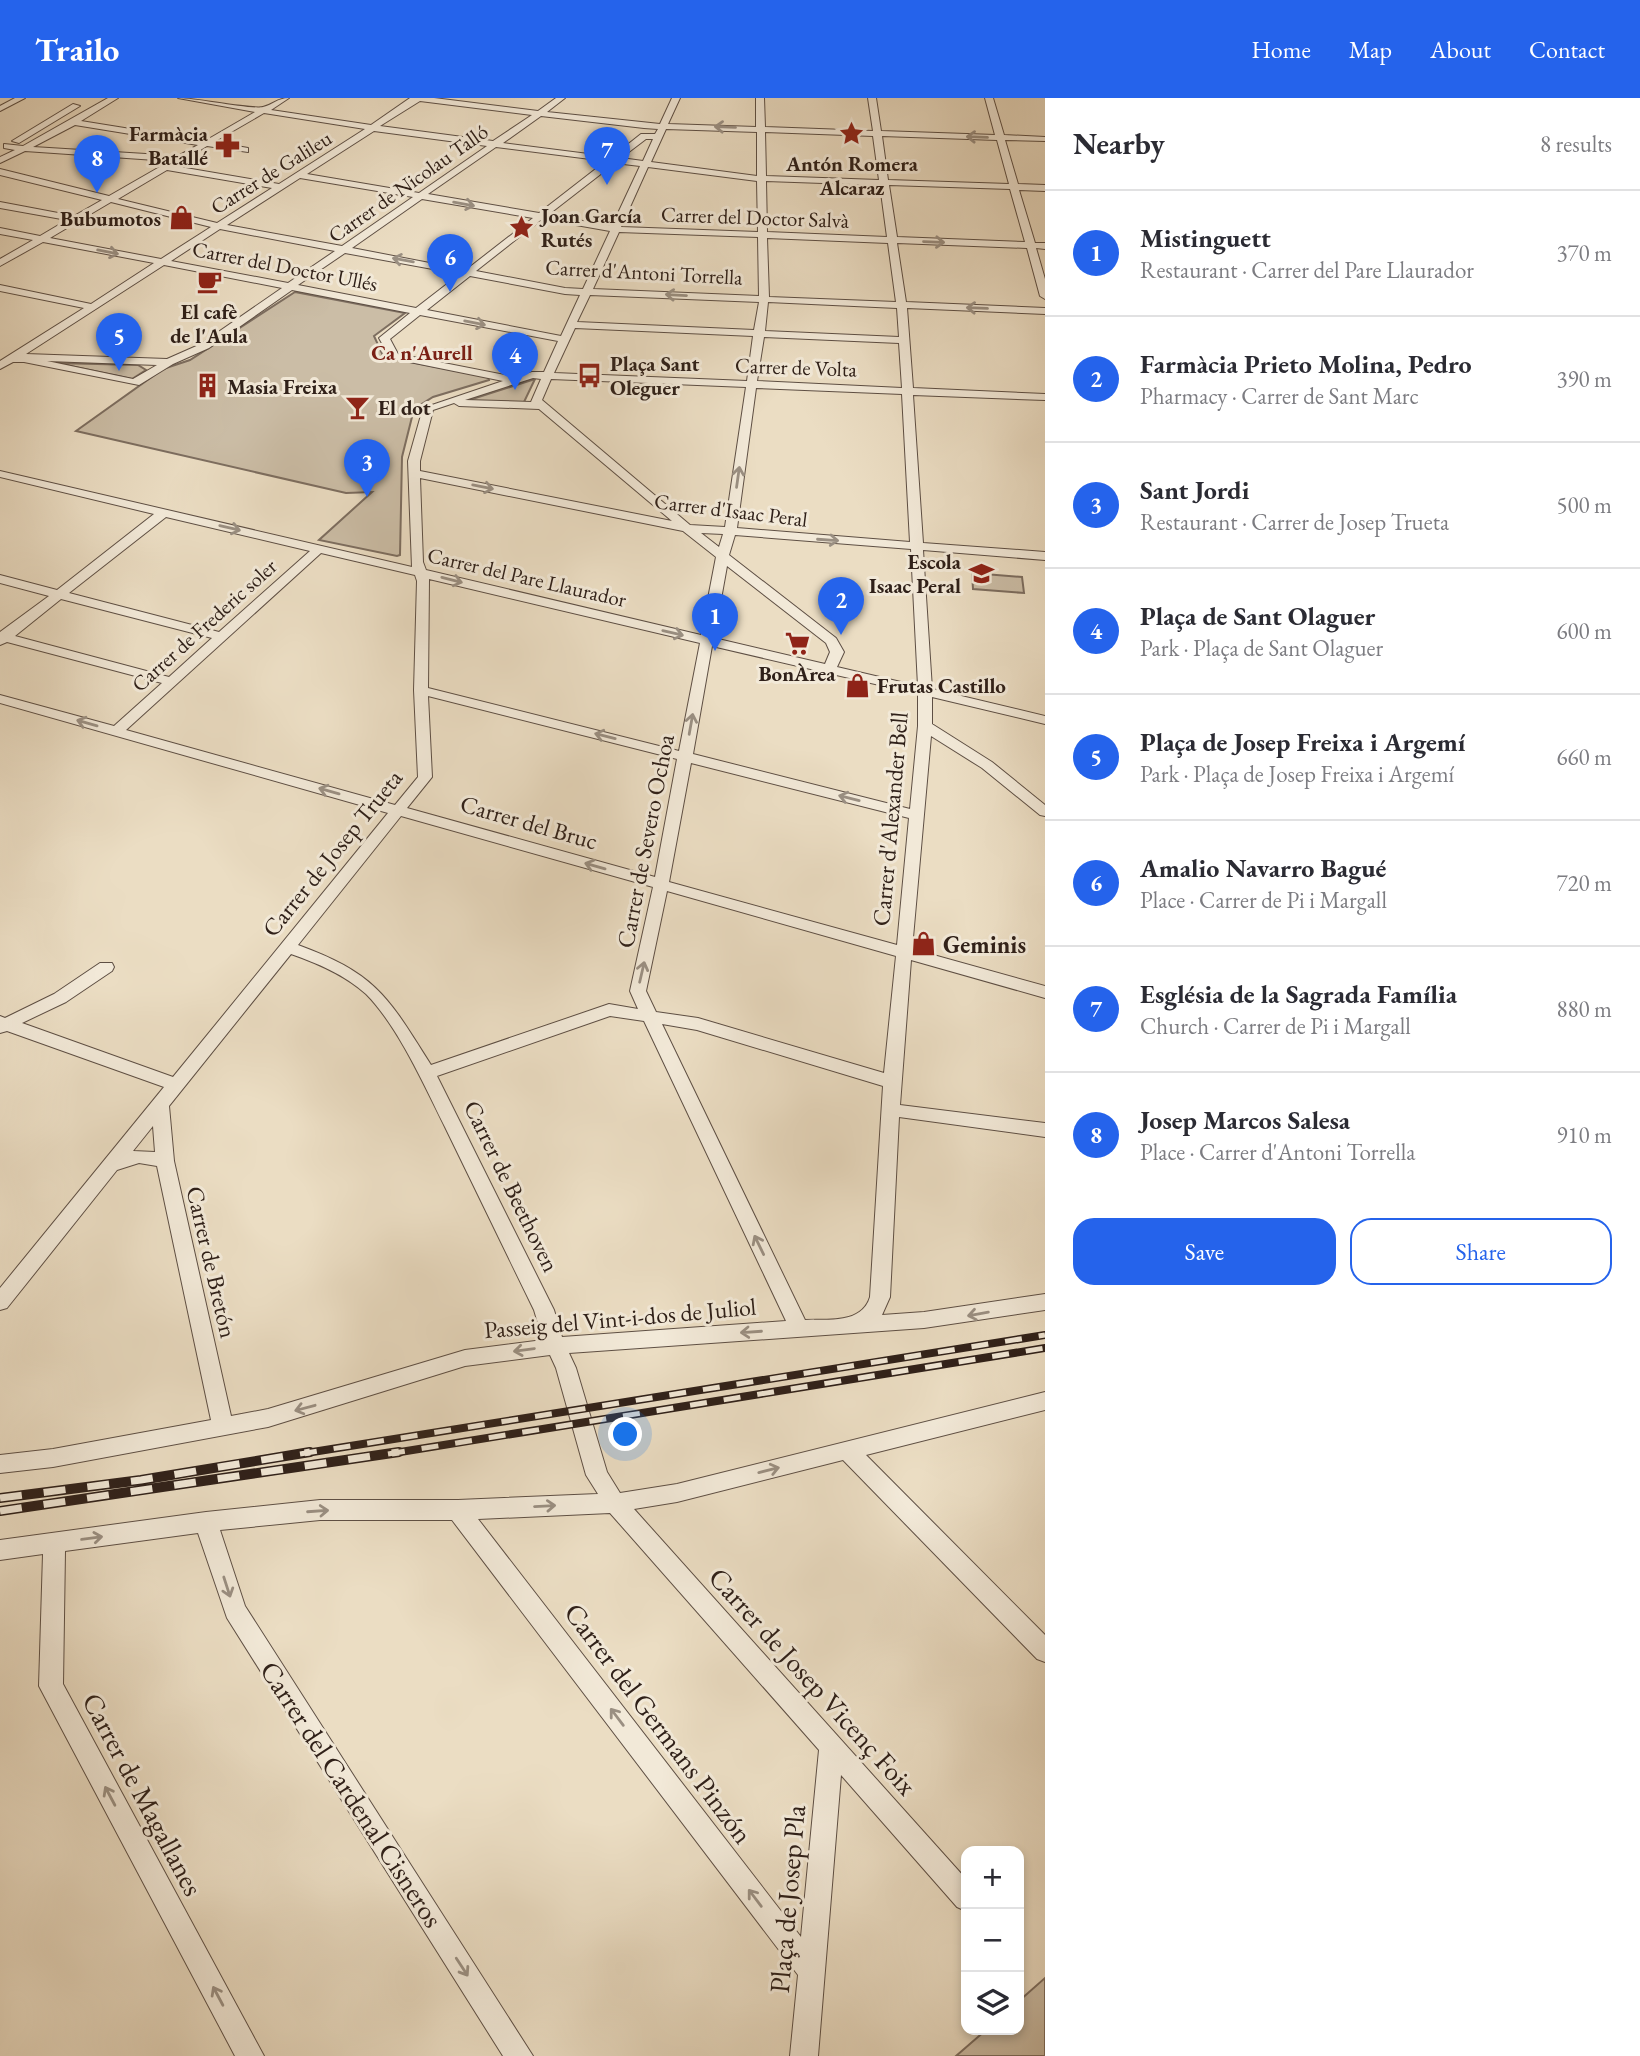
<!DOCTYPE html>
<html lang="en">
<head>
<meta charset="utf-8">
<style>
	body { margin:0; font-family:"EB Garamond",serif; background:#f7f7f7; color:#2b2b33 }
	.controls { position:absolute; right:21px; bottom:21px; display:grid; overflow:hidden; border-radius:14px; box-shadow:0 4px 10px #0003 }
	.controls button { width:63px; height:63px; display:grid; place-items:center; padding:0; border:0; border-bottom:2px solid #e1e1e2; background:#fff; color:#2b2b33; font:35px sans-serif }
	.you { position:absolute; left:626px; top:1337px; width:24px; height:24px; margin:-18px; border:5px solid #fff; border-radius:50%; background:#1a73e8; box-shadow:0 0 0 10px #1a73e833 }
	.badge { display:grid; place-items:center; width:46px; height:46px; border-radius:50%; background:#2563eb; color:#fff; font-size:23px; font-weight:700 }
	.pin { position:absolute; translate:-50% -58px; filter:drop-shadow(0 2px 4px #0008) }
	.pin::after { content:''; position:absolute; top:37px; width:24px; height:21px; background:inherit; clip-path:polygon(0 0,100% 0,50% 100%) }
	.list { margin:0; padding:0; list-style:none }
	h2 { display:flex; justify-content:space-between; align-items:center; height:91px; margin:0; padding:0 28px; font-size:30px }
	h2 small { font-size:23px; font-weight:400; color:#7c7c81 }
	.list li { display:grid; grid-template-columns:46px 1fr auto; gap:21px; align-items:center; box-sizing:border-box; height:126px; padding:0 28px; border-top:2px solid #e1e1e2 }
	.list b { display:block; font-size:26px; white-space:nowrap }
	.list p { margin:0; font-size:23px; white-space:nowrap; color:#7c7c81 }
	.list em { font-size:23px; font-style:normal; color:#7c7c81 }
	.actions { display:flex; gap:14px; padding:21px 28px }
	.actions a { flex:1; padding:16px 0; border:2px solid #2563eb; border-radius:21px; text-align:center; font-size:24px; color:#2563eb }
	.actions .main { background:#2563eb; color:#fff }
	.icon { flex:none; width:38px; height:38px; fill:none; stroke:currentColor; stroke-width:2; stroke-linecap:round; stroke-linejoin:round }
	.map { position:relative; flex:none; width:1045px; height:1958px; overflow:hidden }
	header { display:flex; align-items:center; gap:42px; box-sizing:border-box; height:98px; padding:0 35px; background:#2563eb; color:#fff }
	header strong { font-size:33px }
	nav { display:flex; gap:38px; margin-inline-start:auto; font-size:24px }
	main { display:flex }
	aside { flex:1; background:#fff }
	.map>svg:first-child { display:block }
	.green { fill:#cbbda6; stroke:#7d6e60; stroke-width:2 }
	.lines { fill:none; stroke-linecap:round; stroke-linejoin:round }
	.street-casing { stroke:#5e4f44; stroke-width:2 }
	.street { fill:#f2e9d8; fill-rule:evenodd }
	.rail-far1-casing { stroke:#2f2019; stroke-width:8 }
	.rail-casing { stroke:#2f2019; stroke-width:10 }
	.rail-far1 { stroke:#f2e9d8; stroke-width:5; stroke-dasharray:17; stroke-linecap:butt }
	.rail { stroke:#f2e9d8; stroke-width:7; stroke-dasharray:22; stroke-linecap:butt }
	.oneway { stroke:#9a8f82 }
	.labels { text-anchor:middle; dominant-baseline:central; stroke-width:6; stroke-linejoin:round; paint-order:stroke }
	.far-poi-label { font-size:21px; font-weight:bold; fill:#2f2019; stroke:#f2e9d8; text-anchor:start }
	.far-street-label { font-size:21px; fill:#2f2019; stroke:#f2e9d8 }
	.far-neighbourhood-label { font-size:21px; font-weight:bold; fill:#7a1f14; stroke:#f2e9d8 }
	.street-label { font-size:24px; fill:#2f2019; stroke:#f2e9d8 }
	.poi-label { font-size:24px; font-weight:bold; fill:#2f2019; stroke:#f2e9d8; text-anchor:start }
	.near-street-label { font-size:28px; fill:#2f2019; stroke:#f2e9d8 }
</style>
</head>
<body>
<header>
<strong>Trailo</strong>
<nav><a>Home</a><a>Map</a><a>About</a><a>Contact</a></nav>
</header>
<main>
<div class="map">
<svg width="1045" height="1958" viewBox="0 0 1045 1958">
	<rect width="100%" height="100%" fill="#ebddc3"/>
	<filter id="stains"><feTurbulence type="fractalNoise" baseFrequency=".00286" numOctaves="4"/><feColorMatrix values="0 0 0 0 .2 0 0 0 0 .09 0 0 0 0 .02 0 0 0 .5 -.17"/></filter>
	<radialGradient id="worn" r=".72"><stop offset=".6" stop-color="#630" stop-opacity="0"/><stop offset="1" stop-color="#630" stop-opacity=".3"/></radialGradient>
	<!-- green -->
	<path class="green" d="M295 194 405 215 374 238 385 262 395 261 488 279 489 282 433 299 414 311 402 359 400 457 397 458 319 442 372 394 346 395 76 333 163 271 190 262Z
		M56 265 138 267 146 272 132 281Z
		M535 281 524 304 466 303Z
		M972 475 1022 479 1024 495 973 491Z
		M1045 1880V1958H956L986 1932H1019V1903Z"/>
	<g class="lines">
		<defs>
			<path id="street" d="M15 0H25L0 13V8Z
				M108 0H118L81 23 205 43 255 14 178 0C196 0 252 12 263 9 273 7 277 0 289 0L271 12 371 27 410 0H434L538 13 556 0H565L547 14 660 26 672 0H680L668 26 756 29V0H764L765 29 873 33 868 0H876L881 33 995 37 985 0H993L1004 37 1045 39V43L1005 42 1018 86 1045 87V93L1019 92 1035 145H1045V151L1036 150 1045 181V201L1040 198 1027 150 897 145 906 204 1045 210V216L907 210 913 290 1045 296V302L913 297 923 445 1045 454V462L923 452 932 591 1045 618V626L932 599V626L992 664 1045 707V718L1040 717 982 670 931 638 912 851 1045 888V900L911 862 900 1007 1045 1025V1039L899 1019 890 1199 882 1217 924 1214 1045 1196V1212L924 1230 569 1255 576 1270 607 1374 620 1395 677 1386 1045 1294V1312L866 1357 1045 1537V1564L1037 1561 843 1362 677 1404 634 1411 966 1781V1813L957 1809 841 1677 818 1958H790L798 1877 452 1422H320L220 1432 245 1508 533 1958H503L227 1520 198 1435 65 1453 63 1586 264 1958H235L39 1588 43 1456 0 1462V1442L206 1414 320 1402H458L598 1396 586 1377 556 1270 550 1257 465 1268 268 1329 53 1369 0 1375V1357L53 1351 211 1322 157 1068 139 1065 117 1072 7 1210 0 1212V1190L164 989 7 933 0 935V918L5 920 54 896 100 865H112L114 869 112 873 66 904 22 925 173 979 388 715 0 605V597L114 628 162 585 7 544 0 547V534L49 498 0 485V477L57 492 154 416 0 379V373L412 469 408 363 423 310 503 283 390 260 379 240 410 215 292 192 209 250 173 266 139 287 24 264H13L0 271V263L84 210 0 193V187L91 206 154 165 43 144 0 168V161L33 142 0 136V130L40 138 67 122 0 110V104L74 118 102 102 0 77V71L109 98 170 63 25 53 0 65V59L15 52 4 50V46L23 48ZM420 3 532 17 493 43 380 28ZM264 15 365 31 279 86 174 68 207 48 248 54V50L214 44ZM541 18 644 30 658 31 655 36H641L612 59 503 45ZM75 27 198 47 178 58 33 49ZM666 31 757 34V78L651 64ZM374 33 487 48 419 95 307 76ZM765 34 873 38 879 82 766 78ZM882 38 997 42 1009 86 888 82ZM646 41H653L643 63 621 60ZM496 49 606 63 539 115 428 96ZM615 65 640 68 612 128 548 117ZM648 69 757 83 758 134 621 129ZM167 72 272 90 217 125 118 101ZM300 80 413 99 342 148 227 127ZM766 83 880 87 887 139 767 134ZM889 87 1010 91 1025 144 897 139ZM422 101 533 120 466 172 352 150ZM111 104 211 129 161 161 50 140ZM542 121 610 133 583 191 565 190 476 173ZM220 131 335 153 288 185 171 163ZM619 134 758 139 759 198 593 191ZM767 140 888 145 896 204 769 199ZM345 155 460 176 416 210 298 187ZM164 167 282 190 201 246 167 261 26 256ZM470 178 565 196 580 197 561 238 427 212ZM590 197 759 204 754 232 577 224ZM768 204 897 210 899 239 765 233ZM420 217 558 243 544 274H532L515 279 398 256 390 241ZM575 230 753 238 747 283 554 275ZM764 239 899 245 902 290 757 283ZM47 263 157 267 133 281ZM533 280 541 281 531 304 465 302ZM551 281 746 289 725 429 690 427 542 302ZM756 290 902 296 910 444 737 430ZM454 305 459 308 539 311 672 423 420 373V363L433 312ZM420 380 683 433 716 459 701 537 426 472 423 464ZM166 419 310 453 219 534 69 495ZM701 435 723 436 719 449ZM735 437 911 451 918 588 837 569 844 554 836 540 729 457ZM321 455 415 477 417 483 414 592 418 679 395 707 126 632ZM727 468 826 545 830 554 825 566 714 540ZM429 481 700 545 679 653 428 590ZM61 501 212 540 169 579 15 538ZM712 548 918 596V628L910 711 693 656ZM428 598 677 661 655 779 407 710 432 679ZM691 665 909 720 897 847 669 784ZM401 718 653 789 630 893 638 911 609 906 431 967C388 899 377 876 298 847ZM667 793 896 858 884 975 698 920 656 914 646 893ZM291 856C317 865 345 877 366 896 398 928 425 989 445 1029 475 1090 504 1151 534 1212L543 1242 465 1252 268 1311 231 1318 174 1063 169 1008ZM610 918 644 923 786 1223 562 1239 554 1212 437 978ZM662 926 697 932 883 988 870 1199C862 1226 828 1221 805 1222ZM153 1028 155 1054 133 1053ZM610 1415 819 1652 801 1839 478 1421Z
				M73 6 80 8 19 45 12 43Z"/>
		</defs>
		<!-- street casing -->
		<use href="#street" class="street-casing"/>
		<!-- street -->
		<use href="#street" class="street"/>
		<defs>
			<path id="rail-far1" d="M300 1356 1045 1237
				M388 1356 1045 1250"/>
			<path id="rail" d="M0 1400 141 1382 310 1354
				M0 1413 399 1354"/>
		</defs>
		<!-- rail-far1 casing -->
		<use href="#rail-far1" class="rail-far1-casing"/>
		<!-- rail casing -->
		<use href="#rail" class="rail-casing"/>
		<!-- rail-far1 -->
		<use href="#rail-far1" class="rail-far1"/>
		<!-- rail -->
		<use href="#rail" class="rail"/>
	</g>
	<!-- one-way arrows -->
	<defs><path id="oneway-shaft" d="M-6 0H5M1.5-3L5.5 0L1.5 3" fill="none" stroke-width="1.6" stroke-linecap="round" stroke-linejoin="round" transform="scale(1.75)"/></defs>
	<g class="oneway">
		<use href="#oneway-shaft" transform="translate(725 29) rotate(-178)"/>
		<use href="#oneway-shaft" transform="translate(977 39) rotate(-178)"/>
		<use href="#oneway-shaft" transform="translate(464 106) rotate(10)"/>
		<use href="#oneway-shaft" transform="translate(934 144) rotate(2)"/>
		<use href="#oneway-shaft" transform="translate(108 154) rotate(11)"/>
		<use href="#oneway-shaft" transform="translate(403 162) rotate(-170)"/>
		<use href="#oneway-shaft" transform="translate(676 197) rotate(-177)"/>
		<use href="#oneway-shaft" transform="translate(977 210) rotate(-178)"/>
		<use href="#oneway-shaft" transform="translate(475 225) rotate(11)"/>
		<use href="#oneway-shaft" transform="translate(738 379) rotate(-82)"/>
		<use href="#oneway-shaft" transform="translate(483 389) rotate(11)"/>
		<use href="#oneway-shaft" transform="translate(230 430) rotate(13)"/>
		<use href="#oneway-shaft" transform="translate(828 442) rotate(4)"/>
		<use href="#oneway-shaft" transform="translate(452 482) rotate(14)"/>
		<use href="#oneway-shaft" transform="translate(673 535) rotate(13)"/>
		<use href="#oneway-shaft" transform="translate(87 625) rotate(-164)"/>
		<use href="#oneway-shaft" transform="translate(691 626) rotate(-80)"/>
		<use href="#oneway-shaft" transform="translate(605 638) rotate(-166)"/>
		<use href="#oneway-shaft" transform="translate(329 693) rotate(-164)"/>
		<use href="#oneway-shaft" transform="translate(849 700) rotate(-166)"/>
		<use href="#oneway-shaft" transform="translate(595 768) rotate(-164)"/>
		<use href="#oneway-shaft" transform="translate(642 874) rotate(-77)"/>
		<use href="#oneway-shaft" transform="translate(759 1147) rotate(-116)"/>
		<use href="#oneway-shaft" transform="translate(978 1216) rotate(170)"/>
		<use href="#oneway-shaft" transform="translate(751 1234) rotate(176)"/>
		<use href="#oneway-shaft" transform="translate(524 1252) rotate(172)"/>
		<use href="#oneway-shaft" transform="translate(305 1310) rotate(165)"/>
		<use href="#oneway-shaft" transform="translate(769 1372) rotate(-14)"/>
		<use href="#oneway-shaft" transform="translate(545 1408) rotate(-3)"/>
		<use href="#oneway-shaft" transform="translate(318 1413) rotate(-4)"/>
		<use href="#oneway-shaft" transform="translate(92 1440) rotate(-8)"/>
		<use href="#oneway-shaft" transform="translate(227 1489) rotate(72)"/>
		<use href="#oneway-shaft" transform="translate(617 1619) rotate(-127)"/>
		<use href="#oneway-shaft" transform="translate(110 1698) rotate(-118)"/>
		<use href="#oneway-shaft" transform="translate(755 1800) rotate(-127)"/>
		<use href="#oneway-shaft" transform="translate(462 1869) rotate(57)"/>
		<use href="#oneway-shaft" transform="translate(218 1898) rotate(-118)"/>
	</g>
	<!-- icons -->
	<defs>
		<symbol id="sight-bare" viewBox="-9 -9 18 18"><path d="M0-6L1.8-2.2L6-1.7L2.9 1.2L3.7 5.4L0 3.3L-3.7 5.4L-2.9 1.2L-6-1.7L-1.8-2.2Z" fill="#8f2418" stroke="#f2e9d8" stroke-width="2.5" paint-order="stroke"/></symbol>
		<symbol id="pharmacy-bare" viewBox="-9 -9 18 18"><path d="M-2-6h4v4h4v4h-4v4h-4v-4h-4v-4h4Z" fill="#8f2418" stroke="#f2e9d8" stroke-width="2.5" paint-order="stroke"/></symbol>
		<symbol id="shop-bare" viewBox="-9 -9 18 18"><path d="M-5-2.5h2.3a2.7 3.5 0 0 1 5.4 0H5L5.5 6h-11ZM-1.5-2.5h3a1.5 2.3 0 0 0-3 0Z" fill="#8f2418" stroke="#f2e9d8" stroke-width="2.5" paint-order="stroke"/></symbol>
		<symbol id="cafe-bare" viewBox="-9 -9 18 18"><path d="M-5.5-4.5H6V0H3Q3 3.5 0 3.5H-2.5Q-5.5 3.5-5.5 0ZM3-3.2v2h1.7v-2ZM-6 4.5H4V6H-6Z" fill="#8f2418" stroke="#f2e9d8" stroke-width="2.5" paint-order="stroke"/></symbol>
		<symbol id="bus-bare" viewBox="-9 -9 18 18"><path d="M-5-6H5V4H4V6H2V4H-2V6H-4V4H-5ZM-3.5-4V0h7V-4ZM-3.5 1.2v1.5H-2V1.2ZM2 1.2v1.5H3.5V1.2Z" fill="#8f2418" stroke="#f2e9d8" stroke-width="2.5" paint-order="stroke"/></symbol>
		<symbol id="building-bare" viewBox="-9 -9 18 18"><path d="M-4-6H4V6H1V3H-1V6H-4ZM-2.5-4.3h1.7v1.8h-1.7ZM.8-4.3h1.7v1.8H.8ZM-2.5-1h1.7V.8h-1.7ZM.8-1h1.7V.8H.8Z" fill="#8f2418" stroke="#f2e9d8" stroke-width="2.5" paint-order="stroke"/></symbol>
		<symbol id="bar-bare" viewBox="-9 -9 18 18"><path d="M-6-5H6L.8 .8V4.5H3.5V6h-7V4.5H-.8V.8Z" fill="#8f2418" stroke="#f2e9d8" stroke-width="2.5" paint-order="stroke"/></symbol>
		<symbol id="school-bare" viewBox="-9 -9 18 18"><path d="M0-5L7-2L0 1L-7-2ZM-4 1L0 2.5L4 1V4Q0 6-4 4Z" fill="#8f2418" stroke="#f2e9d8" stroke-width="2.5" paint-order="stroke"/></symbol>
		<symbol id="supermarket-bare" viewBox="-9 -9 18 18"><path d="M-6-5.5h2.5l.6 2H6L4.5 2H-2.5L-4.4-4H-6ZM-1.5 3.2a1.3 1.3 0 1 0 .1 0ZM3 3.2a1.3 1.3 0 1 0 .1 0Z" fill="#8f2418" stroke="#f2e9d8" stroke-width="2.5" paint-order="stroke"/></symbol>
	</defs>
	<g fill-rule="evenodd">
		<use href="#sight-bare" x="834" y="18" width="35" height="35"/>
		<use href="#pharmacy-bare" x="210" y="30" width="35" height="35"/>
		<use href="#shop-bare" x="164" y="102" width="35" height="35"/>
		<use href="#sight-bare" x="504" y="112" width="35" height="35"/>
		<use href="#cafe-bare" x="192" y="166" width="35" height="35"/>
		<use href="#bus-bare" x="572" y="260" width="35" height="35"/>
		<use href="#building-bare" x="190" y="270" width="35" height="35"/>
		<use href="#bar-bare" x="340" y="292" width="35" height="35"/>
		<use href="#school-bare" x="964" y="458" width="35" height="35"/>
		<use href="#supermarket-bare" x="780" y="528" width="35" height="35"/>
		<use href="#shop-bare" x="840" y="570" width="35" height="35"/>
		<use href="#shop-bare" x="906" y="828" width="35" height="35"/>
	</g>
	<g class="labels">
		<!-- far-poi labels -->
		<g class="far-poi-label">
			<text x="208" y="35" text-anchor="end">Farmàcia<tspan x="208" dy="24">Batallé</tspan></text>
			<text x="852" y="65" text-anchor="middle">Antón Romera<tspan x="852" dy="24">Alcaraz</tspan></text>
			<text x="541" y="117">Joan García<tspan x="541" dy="24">Rutés</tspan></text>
			<text x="161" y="120" text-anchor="end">Bubumotos</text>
			<text x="209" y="213" text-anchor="middle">El cafè<tspan x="209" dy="24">de l'Aula</tspan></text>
			<text x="610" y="265">Plaça Sant<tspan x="610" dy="24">Oleguer</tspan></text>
			<text x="227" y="288">Masia Freixa</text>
			<text x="378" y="309">El dot</text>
			<text x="961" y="463" text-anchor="end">Escola<tspan x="961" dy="24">Isaac Peral</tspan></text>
			<text x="797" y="575" text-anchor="middle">BonÀrea</text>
			<text x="877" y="587">Frutas Castillo</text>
		</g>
		<!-- far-street labels -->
		<g class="far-street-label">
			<text transform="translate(271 74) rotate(-32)">Carrer de Galileu</text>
			<text transform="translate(408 85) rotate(-35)">Carrer de Nicolau Talló</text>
			<text transform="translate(755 119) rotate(2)">Carrer del Doctor Salvà</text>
			<text transform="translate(285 168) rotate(11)">Carrer del Doctor Ullés</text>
			<text transform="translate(644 174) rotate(3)">Carrer d'Antoni Torrella</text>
			<text transform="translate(796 269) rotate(2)">Carrer de Volta</text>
			<text transform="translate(731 412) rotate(7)">Carrer d'Isaac Peral</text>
			<text transform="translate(527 479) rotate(13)">Carrer del Pare Llaurador</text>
			<text transform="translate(204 527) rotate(-42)">Carrer de Frederic soler</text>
		</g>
		<!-- far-neighbourhood labels -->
		<g class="far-neighbourhood-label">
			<text x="422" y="254">Ca n'Aurell</text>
		</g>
		<!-- street labels -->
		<g class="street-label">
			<text transform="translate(890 721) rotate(-85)">Carrer d'Alexander Bell</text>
			<text transform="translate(529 724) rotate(16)">Carrer del Bruc</text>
			<text transform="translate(645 743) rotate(-79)">Carrer de Severo Ochoa</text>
			<text transform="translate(332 755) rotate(-51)">Carrer de Josep Trueta</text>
			<text transform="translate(512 1088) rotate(64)">Carrer de Beethoven</text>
			<text transform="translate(212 1164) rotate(77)">Carrer de Bretón</text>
			<text transform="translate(620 1220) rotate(-5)">Passeig del Vint-i-dos de Juliol</text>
		</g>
		<!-- poi labels -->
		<g class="poi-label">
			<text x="943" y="846">Geminis</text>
		</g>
		<!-- near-street labels -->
		<g class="near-street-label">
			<text transform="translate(813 1583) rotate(48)">Carrer de Josep Vicenç Foix</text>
			<text transform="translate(659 1625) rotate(53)">Carrer del Germans Pinzón</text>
			<text transform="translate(143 1696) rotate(62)">Carrer de Magallanes</text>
			<text transform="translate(352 1696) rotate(57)">Carrer del Cardenal Cisneros</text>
			<text transform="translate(787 1801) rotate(-85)">Plaça de Josep Pla</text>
		</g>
	</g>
	<rect width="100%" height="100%" filter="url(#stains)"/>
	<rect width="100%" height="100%" fill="url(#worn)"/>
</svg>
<div class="controls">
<button>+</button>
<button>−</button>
<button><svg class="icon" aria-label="layers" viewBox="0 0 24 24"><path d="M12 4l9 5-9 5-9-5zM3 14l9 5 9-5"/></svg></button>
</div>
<div class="you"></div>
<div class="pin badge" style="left:715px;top:553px">1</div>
<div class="pin badge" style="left:841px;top:537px">2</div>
<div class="pin badge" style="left:367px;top:399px">3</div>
<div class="pin badge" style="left:515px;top:292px">4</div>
<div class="pin badge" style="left:119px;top:273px">5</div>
<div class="pin badge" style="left:450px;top:194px">6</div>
<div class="pin badge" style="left:607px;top:87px">7</div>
<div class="pin badge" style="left:97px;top:95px">8</div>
</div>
<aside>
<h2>Nearby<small>8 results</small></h2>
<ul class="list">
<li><span class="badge">1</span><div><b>Mistinguett</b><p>Restaurant · Carrer del Pare Llaurador</p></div><em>370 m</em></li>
<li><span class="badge">2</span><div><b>Farmàcia Prieto Molina, Pedro</b><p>Pharmacy · Carrer de Sant Marc</p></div><em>390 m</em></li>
<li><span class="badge">3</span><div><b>Sant Jordi</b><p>Restaurant · Carrer de Josep Trueta</p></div><em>500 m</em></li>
<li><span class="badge">4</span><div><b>Plaça de Sant Olaguer</b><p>Park · Plaça de Sant Olaguer</p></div><em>600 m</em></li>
<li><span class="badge">5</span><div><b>Plaça de Josep Freixa i Argemí</b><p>Park · Plaça de Josep Freixa i Argemí</p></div><em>660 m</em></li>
<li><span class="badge">6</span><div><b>Amalio Navarro Bagué</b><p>Place · Carrer de Pi i Margall</p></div><em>720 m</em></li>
<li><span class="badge">7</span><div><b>Església de la Sagrada Família</b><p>Church · Carrer de Pi i Margall</p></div><em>880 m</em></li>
<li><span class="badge">8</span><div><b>Josep Marcos Salesa</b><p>Place · Carrer d'Antoni Torrella</p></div><em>910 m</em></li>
</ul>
<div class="actions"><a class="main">Save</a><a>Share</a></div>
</aside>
</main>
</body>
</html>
